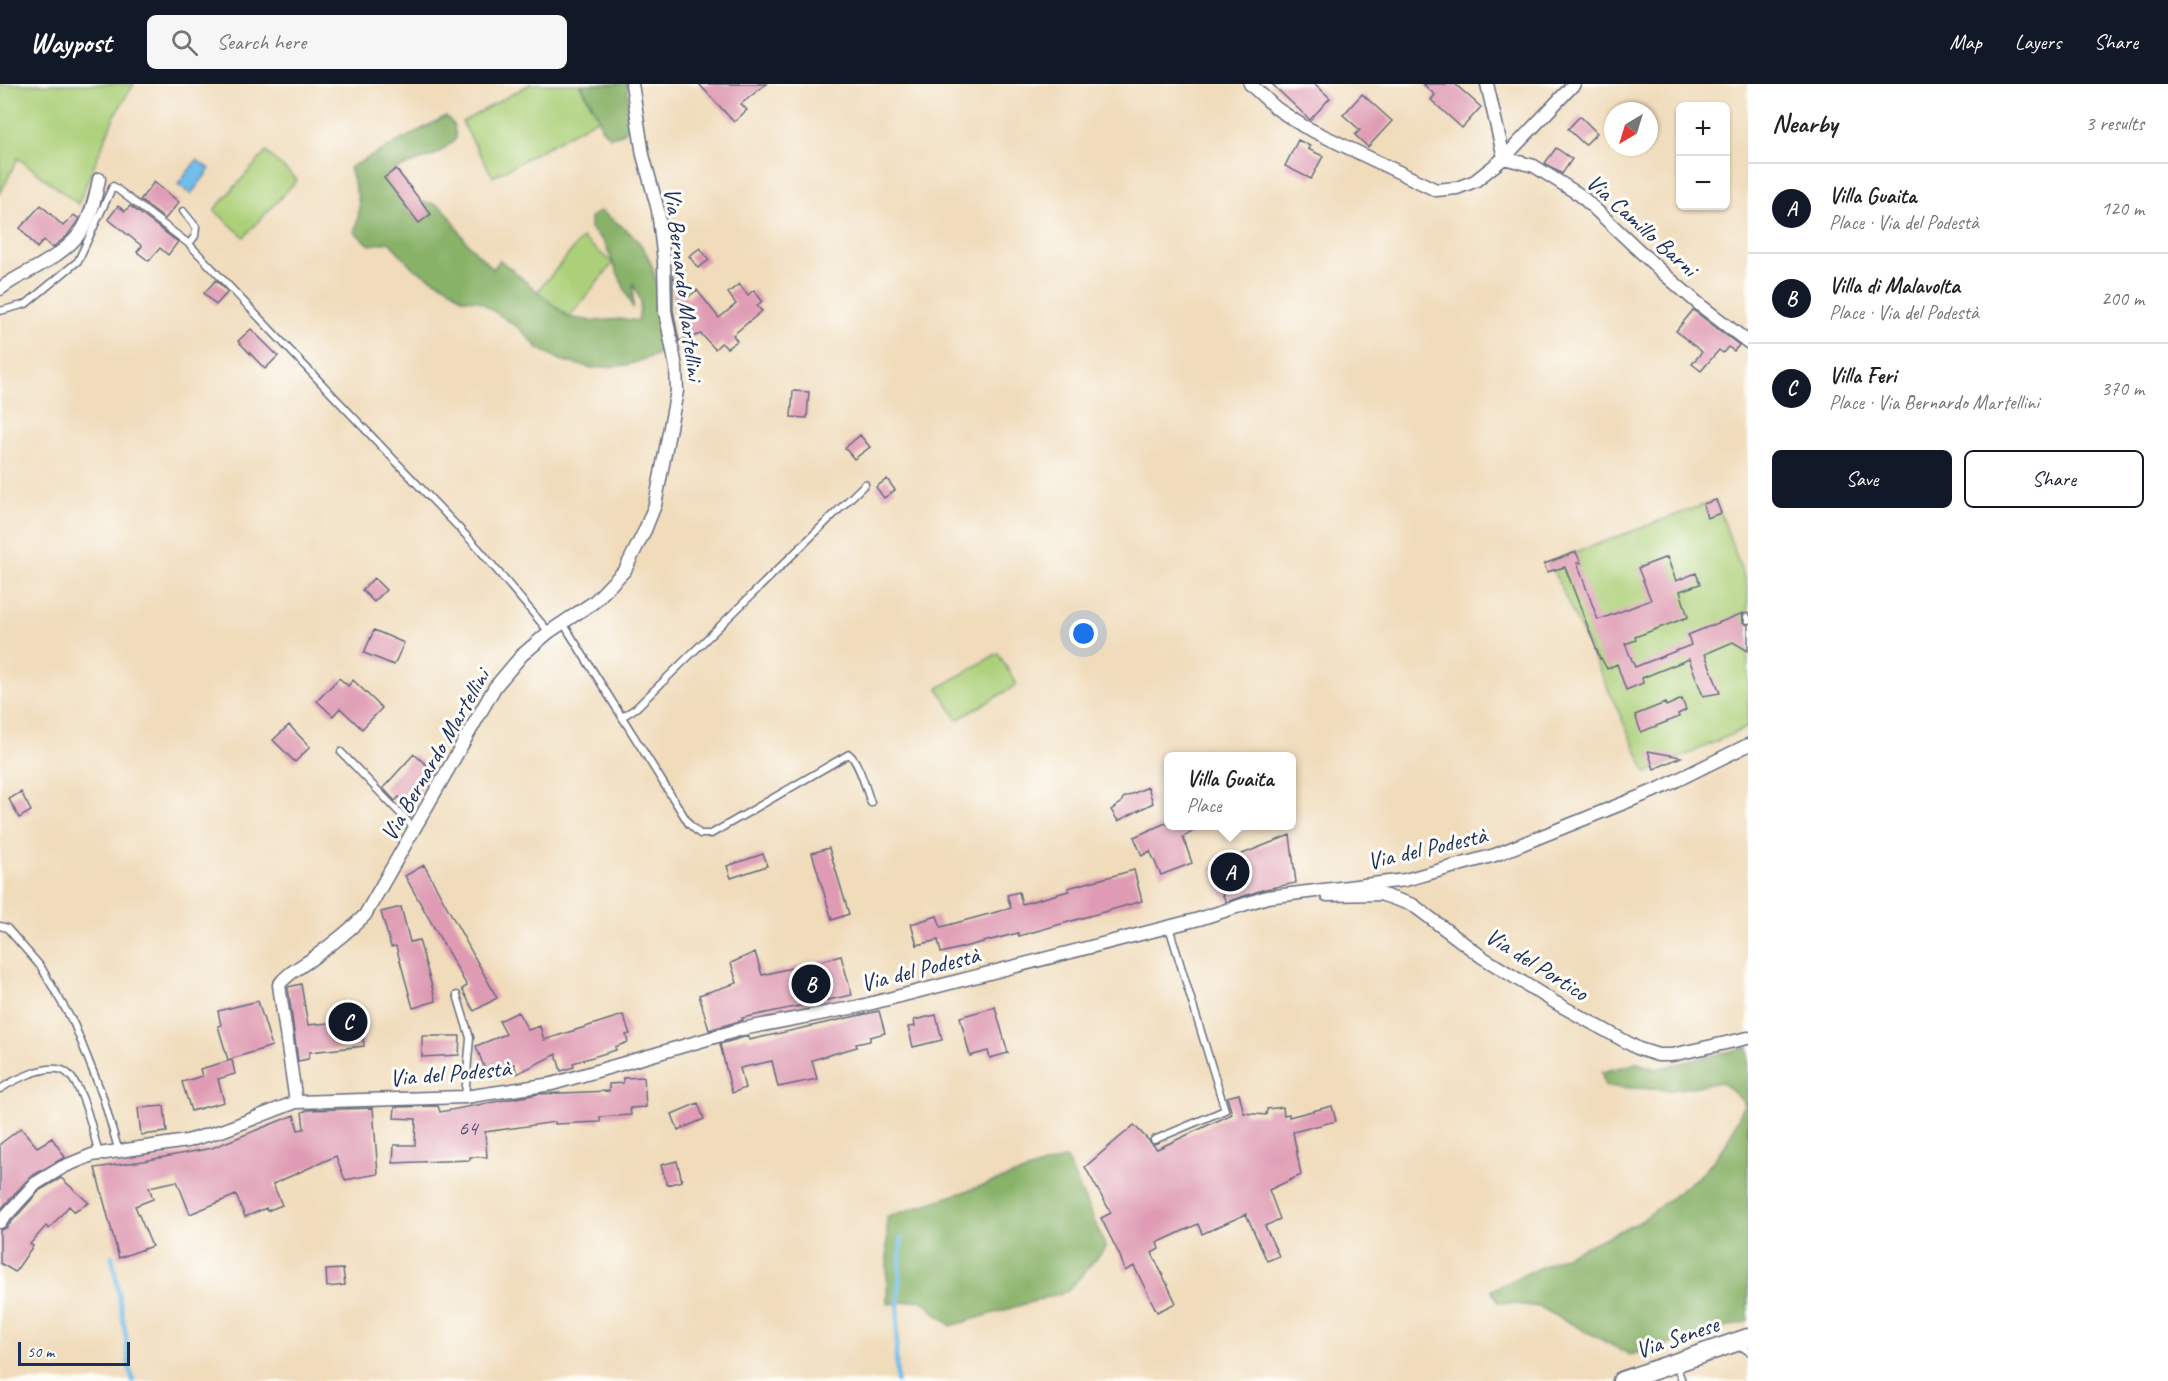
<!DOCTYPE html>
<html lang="en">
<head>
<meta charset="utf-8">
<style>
	body { margin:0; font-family:Caveat,sans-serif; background:#f6f6f6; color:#222 }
	.controls { position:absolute; right:18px; top:18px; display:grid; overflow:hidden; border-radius:9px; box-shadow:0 2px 4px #0004 }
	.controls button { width:54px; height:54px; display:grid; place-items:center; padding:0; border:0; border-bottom:2px solid #e0e0e0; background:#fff; color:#222; font:30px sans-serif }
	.compass { position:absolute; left:1604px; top:18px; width:54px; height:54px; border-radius:50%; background:#fff; box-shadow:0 2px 4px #0004; rotate:218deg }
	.scale { position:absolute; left:18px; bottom:15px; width:112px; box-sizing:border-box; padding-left:6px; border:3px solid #1b2f5e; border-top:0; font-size:16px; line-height:21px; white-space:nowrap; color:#1b2f5e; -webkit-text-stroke:4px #fdfcf7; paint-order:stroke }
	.you { position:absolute; left:1084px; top:550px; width:21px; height:21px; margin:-15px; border:4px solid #fff; border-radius:50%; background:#1a73e8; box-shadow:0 0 0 9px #1a73e833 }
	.badge { display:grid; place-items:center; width:39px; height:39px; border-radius:50%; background:#111827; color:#fff; font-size:20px; font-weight:700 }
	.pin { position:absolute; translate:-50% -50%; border:3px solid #fff; box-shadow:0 2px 6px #0006 }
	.popup { position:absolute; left:1164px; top:668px; width:132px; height:78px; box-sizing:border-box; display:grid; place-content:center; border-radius:9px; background:#fff; filter:drop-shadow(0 2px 4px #0005); font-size:20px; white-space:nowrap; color:#767676 }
	.popup b { font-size:22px; color:#222 }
	.popup::after { content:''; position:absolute; left:50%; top:100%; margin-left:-12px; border:12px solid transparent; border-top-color:#fff }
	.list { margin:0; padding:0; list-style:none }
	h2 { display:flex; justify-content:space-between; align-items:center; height:78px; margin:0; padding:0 24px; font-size:26px }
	h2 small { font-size:20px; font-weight:400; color:#767676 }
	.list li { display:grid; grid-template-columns:39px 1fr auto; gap:18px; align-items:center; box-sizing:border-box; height:90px; padding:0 24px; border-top:2px solid #e0e0e0 }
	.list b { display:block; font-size:22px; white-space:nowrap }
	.list p { margin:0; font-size:20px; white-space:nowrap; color:#767676 }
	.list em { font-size:20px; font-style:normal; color:#767676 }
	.actions { display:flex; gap:12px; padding:18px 24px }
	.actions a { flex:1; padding:14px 0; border:2px solid #111827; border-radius:9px; text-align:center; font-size:21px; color:#111827 }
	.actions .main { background:#111827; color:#fff }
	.icon { flex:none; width:33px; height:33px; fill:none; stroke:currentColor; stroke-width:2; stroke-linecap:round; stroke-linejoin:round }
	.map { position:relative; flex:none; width:1748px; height:1297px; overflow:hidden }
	header { display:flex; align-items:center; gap:36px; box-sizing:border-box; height:84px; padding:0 30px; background:#111827; color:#fff }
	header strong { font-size:28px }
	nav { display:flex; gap:33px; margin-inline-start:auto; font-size:21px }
	.search { width:420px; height:54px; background:#f6f6f6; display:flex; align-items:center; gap:15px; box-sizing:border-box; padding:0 21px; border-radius:9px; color:#767676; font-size:22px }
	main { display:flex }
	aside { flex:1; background:#fff }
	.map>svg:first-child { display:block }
	.green { fill:#acd079; stroke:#64806c; stroke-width:1.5 }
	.forest { fill:#89b269; stroke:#527064; stroke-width:1.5 }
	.water { fill:#70beea; stroke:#4676a4; stroke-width:1.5 }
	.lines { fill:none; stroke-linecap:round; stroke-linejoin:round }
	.stream { stroke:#70beea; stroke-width:4.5 }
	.building { fill:#df9bb4 }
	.service-casing { stroke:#666c7f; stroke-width:9 }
	.minor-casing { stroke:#666c7f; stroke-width:15 }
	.primary-casing { stroke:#666c7f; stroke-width:21 }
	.service { stroke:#fff; stroke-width:6 }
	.minor { stroke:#fff; stroke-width:12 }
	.primary { stroke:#fff; stroke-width:18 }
	.labels { text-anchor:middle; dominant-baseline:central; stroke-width:6; stroke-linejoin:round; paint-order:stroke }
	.number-label { font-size:21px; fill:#4c4a74 }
	.street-label { font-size:24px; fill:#1b2f5e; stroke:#fdfcf7 }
</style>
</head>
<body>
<header>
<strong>Waypost</strong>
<div class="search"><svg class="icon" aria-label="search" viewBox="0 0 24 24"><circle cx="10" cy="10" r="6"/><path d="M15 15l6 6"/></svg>Search here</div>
<nav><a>Map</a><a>Layers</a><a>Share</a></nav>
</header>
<main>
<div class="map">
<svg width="1748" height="1297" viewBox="0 0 1748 1297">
	<rect width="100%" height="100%" fill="#fdfcf7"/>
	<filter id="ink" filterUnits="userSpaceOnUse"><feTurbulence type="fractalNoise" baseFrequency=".0167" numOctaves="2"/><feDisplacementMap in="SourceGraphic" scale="12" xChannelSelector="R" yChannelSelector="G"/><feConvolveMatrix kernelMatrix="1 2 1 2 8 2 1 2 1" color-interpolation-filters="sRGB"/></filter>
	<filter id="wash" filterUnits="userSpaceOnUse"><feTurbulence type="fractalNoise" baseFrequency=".008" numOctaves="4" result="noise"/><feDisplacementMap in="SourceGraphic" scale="24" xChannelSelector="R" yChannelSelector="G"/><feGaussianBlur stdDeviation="1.35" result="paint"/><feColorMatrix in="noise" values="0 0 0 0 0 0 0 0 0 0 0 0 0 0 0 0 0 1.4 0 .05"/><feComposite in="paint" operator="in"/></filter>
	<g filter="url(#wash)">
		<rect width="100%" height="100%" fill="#f0dcbb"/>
		<!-- green -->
		<path class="green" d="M0 0H134L115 31 78 120 18 74 0 110Z
			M530 0H579L599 34 493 93 462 38Z
			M266 68 297 96 244 153 214 126Z
			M582 154 613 179 569 233 537 208Z
			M1716 416 1748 504V643L1647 689 1549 478Z
			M998 569 1017 601 957 636 938 604Z"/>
		<!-- forest -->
		<path class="forest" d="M581 0H627L631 40 622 50 610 53 601 44 599 34Z
			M446 32 454 41 456 55 437 70 396 85 384 94 419 139 431 130 422 118C448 119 450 134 463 153 471 165 483 175 493 185L500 176 568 233 592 237 624 235 638 237 641 218 633 199V224L604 158 590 144V134L600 127C612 135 627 144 637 156 661 182 660 230 663 263L656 271 628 281 592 284 563 277 539 265 520 245 477 216 463 215 449 204 413 184 389 158 370 161 354 148C364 122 357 109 349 84Z
			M1748 963V1237L1630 1271 1540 1223 1498 1218 1491 1206 1641 1137 1705 1087 1726 1060 1745 1019 1722 998 1672 1006 1614 1003 1605 1002 1602 988 1637 979 1657 985Z
			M1066 1074 1106 1163 1068 1207 951 1242 921 1216 887 1220V1133Z"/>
		<!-- water -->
		<path class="water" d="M197 76 210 85 191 110 178 100Z"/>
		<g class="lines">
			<!-- stream -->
			<path class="stream" d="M112 1172 126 1252 129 1283 133 1297
				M897 1297 896 1270 901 1154"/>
		</g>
		<g id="blocks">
			<!-- building -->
			<path class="building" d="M699 0H766L741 20 747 26 734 38Z
				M1272 0H1315L1330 14 1310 36Z
				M1423 0H1455L1481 23 1462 44 1431 16 1435 11Z
				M1362 10 1392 37 1368 63 1355 51 1360 46 1343 31Z
				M1580 32 1597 49 1585 61 1568 45Z
				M1298 56 1310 62 1308 65 1323 72 1311 95 1285 82Z
				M1556 64 1572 75 1562 90 1545 79Z
				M396 85 431 130 419 139 384 94Z
				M154 98 179 118 165 135 140 116Z
				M41 121 63 142 74 131 79 135 67 152 52 164 44 156 37 164 20 144Z
				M118 122 125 127 130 122 178 158 168 171 160 164 149 177 137 168 142 162 108 135Z
				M700 164 709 176 698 184 689 172Z
				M673 192 687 214 697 206 719 234 736 220 728 209 739 200 748 211 754 206 762 217 757 222 762 227 733 251 737 257 727 264 721 259 715 265 701 250 679 257 673 226Z
				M216 196 228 208 216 221 204 209Z
				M1693 226 1739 261 1734 267 1728 263 1723 269 1719 266 1701 287 1692 280 1702 268 1676 247Z
				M251 245 278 272 265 285 238 257Z
				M793 307 809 308 807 334 791 333Z
				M860 351 870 363 854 375 845 364Z
				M887 395 895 406 884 414 876 403Z
				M1716 416 1721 429 1707 434 1703 420Z
				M1576 468 1581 479H1577L1598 536 1651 516 1638 484 1667 473 1676 497 1696 489 1700 500 1680 507 1688 533 1635 553 1636 556 1625 560 1635 583 1691 561 1688 551 1743 529V538L1748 541V567L1733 558 1705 570 1720 609 1703 612 1689 575 1642 594 1643 599 1626 606 1617 580 1607 585 1601 574 1600 575 1565 483 1547 488 1544 480Z
				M374 494 386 506 374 518 362 506Z
				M374 546 404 559 394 581 364 569Z
				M339 594 348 602 353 596 382 624 362 645 340 624 333 632 317 617Z
				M1682 615 1686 626 1678 630 1679 633 1641 648 1635 631 1665 619 1666 622Z
				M289 641 310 663 295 678 273 656Z
				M1648 667 1681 673 1654 685Z
				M414 670 436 689 408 721 399 713 395 717 383 704Z
				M1148 703 1153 719 1118 737 1111 726 1121 719 1123 714Z
				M21 708 31 727 19 734 9 715Z
				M1168 738V741H1204L1183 753 1192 779 1161 791 1150 767 1142 772 1134 753Z
				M1290 751 1296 799 1265 805 1226 818 1210 783Z
				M829 764 849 830 832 836 812 769Z
				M763 770 767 782 731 794 727 782Z
				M424 781 497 914 474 927 462 905 467 902 405 792Z
				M1134 786 1142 817 1019 852 1018 849 941 869 938 856 917 861 911 840 937 832 941 843 1011 824 1007 811 1019 808 1022 820 1069 807 1068 804Z
				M401 823 410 858 419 856 436 917 413 924 396 862 391 863 381 828Z
				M755 868 762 891 841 872 852 911 742 934 743 936 709 946 699 911 737 899 731 879Z
				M301 900 308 941 361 936 364 962 310 968 308 975 298 977 288 903Z
				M258 917 272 962 228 976 218 942 221 941 218 927Z
				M995 923 1008 969 990 974 988 967 970 972 960 933Z
				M879 927 885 949 870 953V957L856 960 857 963 812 976 817 995 778 1003 772 977 740 984 745 1004 732 1009 720 960 748 952 749 956Z
				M518 928 528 946 540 942 544 956 623 931 630 950 626 951 628 958 615 963 616 966 573 979 574 983 561 987 556 970 517 990 514 980 487 991 476 962 506 950 499 937Z
				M936 931 942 956 913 963 908 943 915 942 914 936Z
				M422 952H460L459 971 422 973Z
				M232 976 235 990 218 995 224 1018 191 1027 182 998 202 992 200 985Z
				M644 993 646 1023 630 1024 631 1031 600 1033V1038L555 1040V1038L485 1048 487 1073H470V1076L393 1079 394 1061H415L416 1035 394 1034 395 1023 438 1022 440 1028 538 1010 609 1007V1000L623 999V994Z
				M1239 1010 1244 1029 1266 1031 1267 1025 1283 1023 1284 1031 1289 1030V1033L1332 1022 1336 1037 1293 1048 1301 1091 1269 1106 1280 1135 1265 1142 1279 1172 1267 1177 1246 1130 1202 1150 1198 1140 1157 1159 1159 1165 1152 1169 1176 1219 1157 1228 1134 1182 1125 1187 1120 1172 1101 1134 1111 1129 1085 1083 1134 1041 1157 1065 1232 1030 1227 1013Z
				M698 1019 704 1035 678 1046 672 1030Z
				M164 1022 167 1048 141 1051 138 1024Z
				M373 1024 378 1090 345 1096 336 1072 273 1100 282 1121 267 1127 266 1124 245 1133 236 1111 190 1130 177 1097 149 1103 153 1115 135 1122 152 1162 119 1174 95 1084 143 1077 212 1064 294 1031 298 1046 304 1045 302 1028 308 1026Z
				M21 1044 37 1063 52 1054 65 1073 30 1093 0 1126V1060Z
				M677 1077 682 1097 667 1101 661 1081Z
				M61 1094 89 1119 74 1127 69 1122 49 1145 46 1142 30 1160 33 1162 15 1188 0 1179V1146L6 1144 40 1106Z
				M343 1185 345 1201 327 1203 326 1186Z"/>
		</g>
	</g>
	<g filter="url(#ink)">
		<use href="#blocks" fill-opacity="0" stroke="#666c7f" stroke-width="1.5"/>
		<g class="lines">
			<defs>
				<path id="service" d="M183 127 196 143 195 152 189 160
					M0 227 26 220 78 177 113 102 189 160 478 464 549 548
					M1747 533 1748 536
					M563 539 689 740 700 750H711L849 670C859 678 866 705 871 719
					M622 633 636 624 865 400
					M341 668 415 745
					M0 842 7 844 41 883 74 940 102 1010 119 1068
					M457 911 470 954 465 1012
					M0 1005C14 996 46 980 62 986 82 993 93 1050 99 1070
					M1154 1056 1225 1026 1169 843
					M1738 1260 1748 1267
					M1676 1281 1682 1297"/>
				<path id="minor" d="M1250 0 1276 24 1303 42 1436 106 1457 104 1475 97 1504 74 1574 0
					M1487 0 1504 74
					M1504 74 1534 82 1580 111 1663 189 1700 221 1748 258
					M0 205C11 196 24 190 37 183 80 159 90 143 99 95
					M1327 811 1380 810 1413 821 1482 873 1556 919 1639 965 1658 971H1672L1748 954
					M296 1018 279 901C287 889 301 883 313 874 331 861 349 847 365 831L495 603 522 571 549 548 594 518 625 486 645 446 655 421 677 307 676 283 665 227 664 177 658 126 643 71 632 0
					M0 1138 35 1100 63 1083 92 1071 187 1057 224 1046 296 1018 465 1013 552 1000 742 945 861 922 1199 835 1267 813 1405 796 1495 771 1661 704 1748 661"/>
				<path id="primary" d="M1622 1297 1748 1254"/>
			</defs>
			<!-- service casing -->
			<use href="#service" class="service-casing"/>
			<!-- minor casing -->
			<use href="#minor" class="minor-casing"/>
			<!-- primary casing -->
			<use href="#primary" class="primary-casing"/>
			<!-- service -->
			<use href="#service" class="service"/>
			<!-- minor -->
			<use href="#minor" class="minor"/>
			<!-- primary -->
			<use href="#primary" class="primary"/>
		</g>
	</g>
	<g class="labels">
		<!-- number labels -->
		<g class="number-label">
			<text x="468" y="1044">64</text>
		</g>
		<!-- street labels -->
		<g class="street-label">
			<text transform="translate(1642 141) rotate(42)">Via Camillo Barni</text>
			<text transform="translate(684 200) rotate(83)">Via Bernardo Martellini</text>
			<text transform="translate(435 671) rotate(-60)">Via Bernardo Martellini</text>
			<text transform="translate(1427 764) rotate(-13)">Via del Podestà</text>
			<text transform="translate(1537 880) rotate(32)">Via del Portico</text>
			<text transform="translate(920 885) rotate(-14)">Via del Podestà</text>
			<text transform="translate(450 989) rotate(-5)">Via del Podestà</text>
			<text transform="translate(1677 1253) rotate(-19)">Via Senese</text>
		</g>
	</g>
</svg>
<div class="controls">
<button>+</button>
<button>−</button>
</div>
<svg class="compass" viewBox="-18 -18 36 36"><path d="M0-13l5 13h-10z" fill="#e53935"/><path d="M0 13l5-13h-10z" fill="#767676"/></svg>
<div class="scale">50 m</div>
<div class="you"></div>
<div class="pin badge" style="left:1230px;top:788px">A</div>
<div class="popup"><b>Villa Guaita</b>Place</div>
<div class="pin badge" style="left:811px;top:900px">B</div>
<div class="pin badge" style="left:348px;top:938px">C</div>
</div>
<aside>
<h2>Nearby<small>3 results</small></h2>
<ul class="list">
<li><span class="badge">A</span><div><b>Villa Guaita</b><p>Place · Via del Podestà</p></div><em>120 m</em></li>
<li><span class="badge">B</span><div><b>Villa di Malavolta</b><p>Place · Via del Podestà</p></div><em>200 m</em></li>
<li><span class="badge">C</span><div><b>Villa Feri</b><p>Place · Via Bernardo Martellini</p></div><em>370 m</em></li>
</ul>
<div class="actions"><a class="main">Save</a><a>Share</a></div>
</aside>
</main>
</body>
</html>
